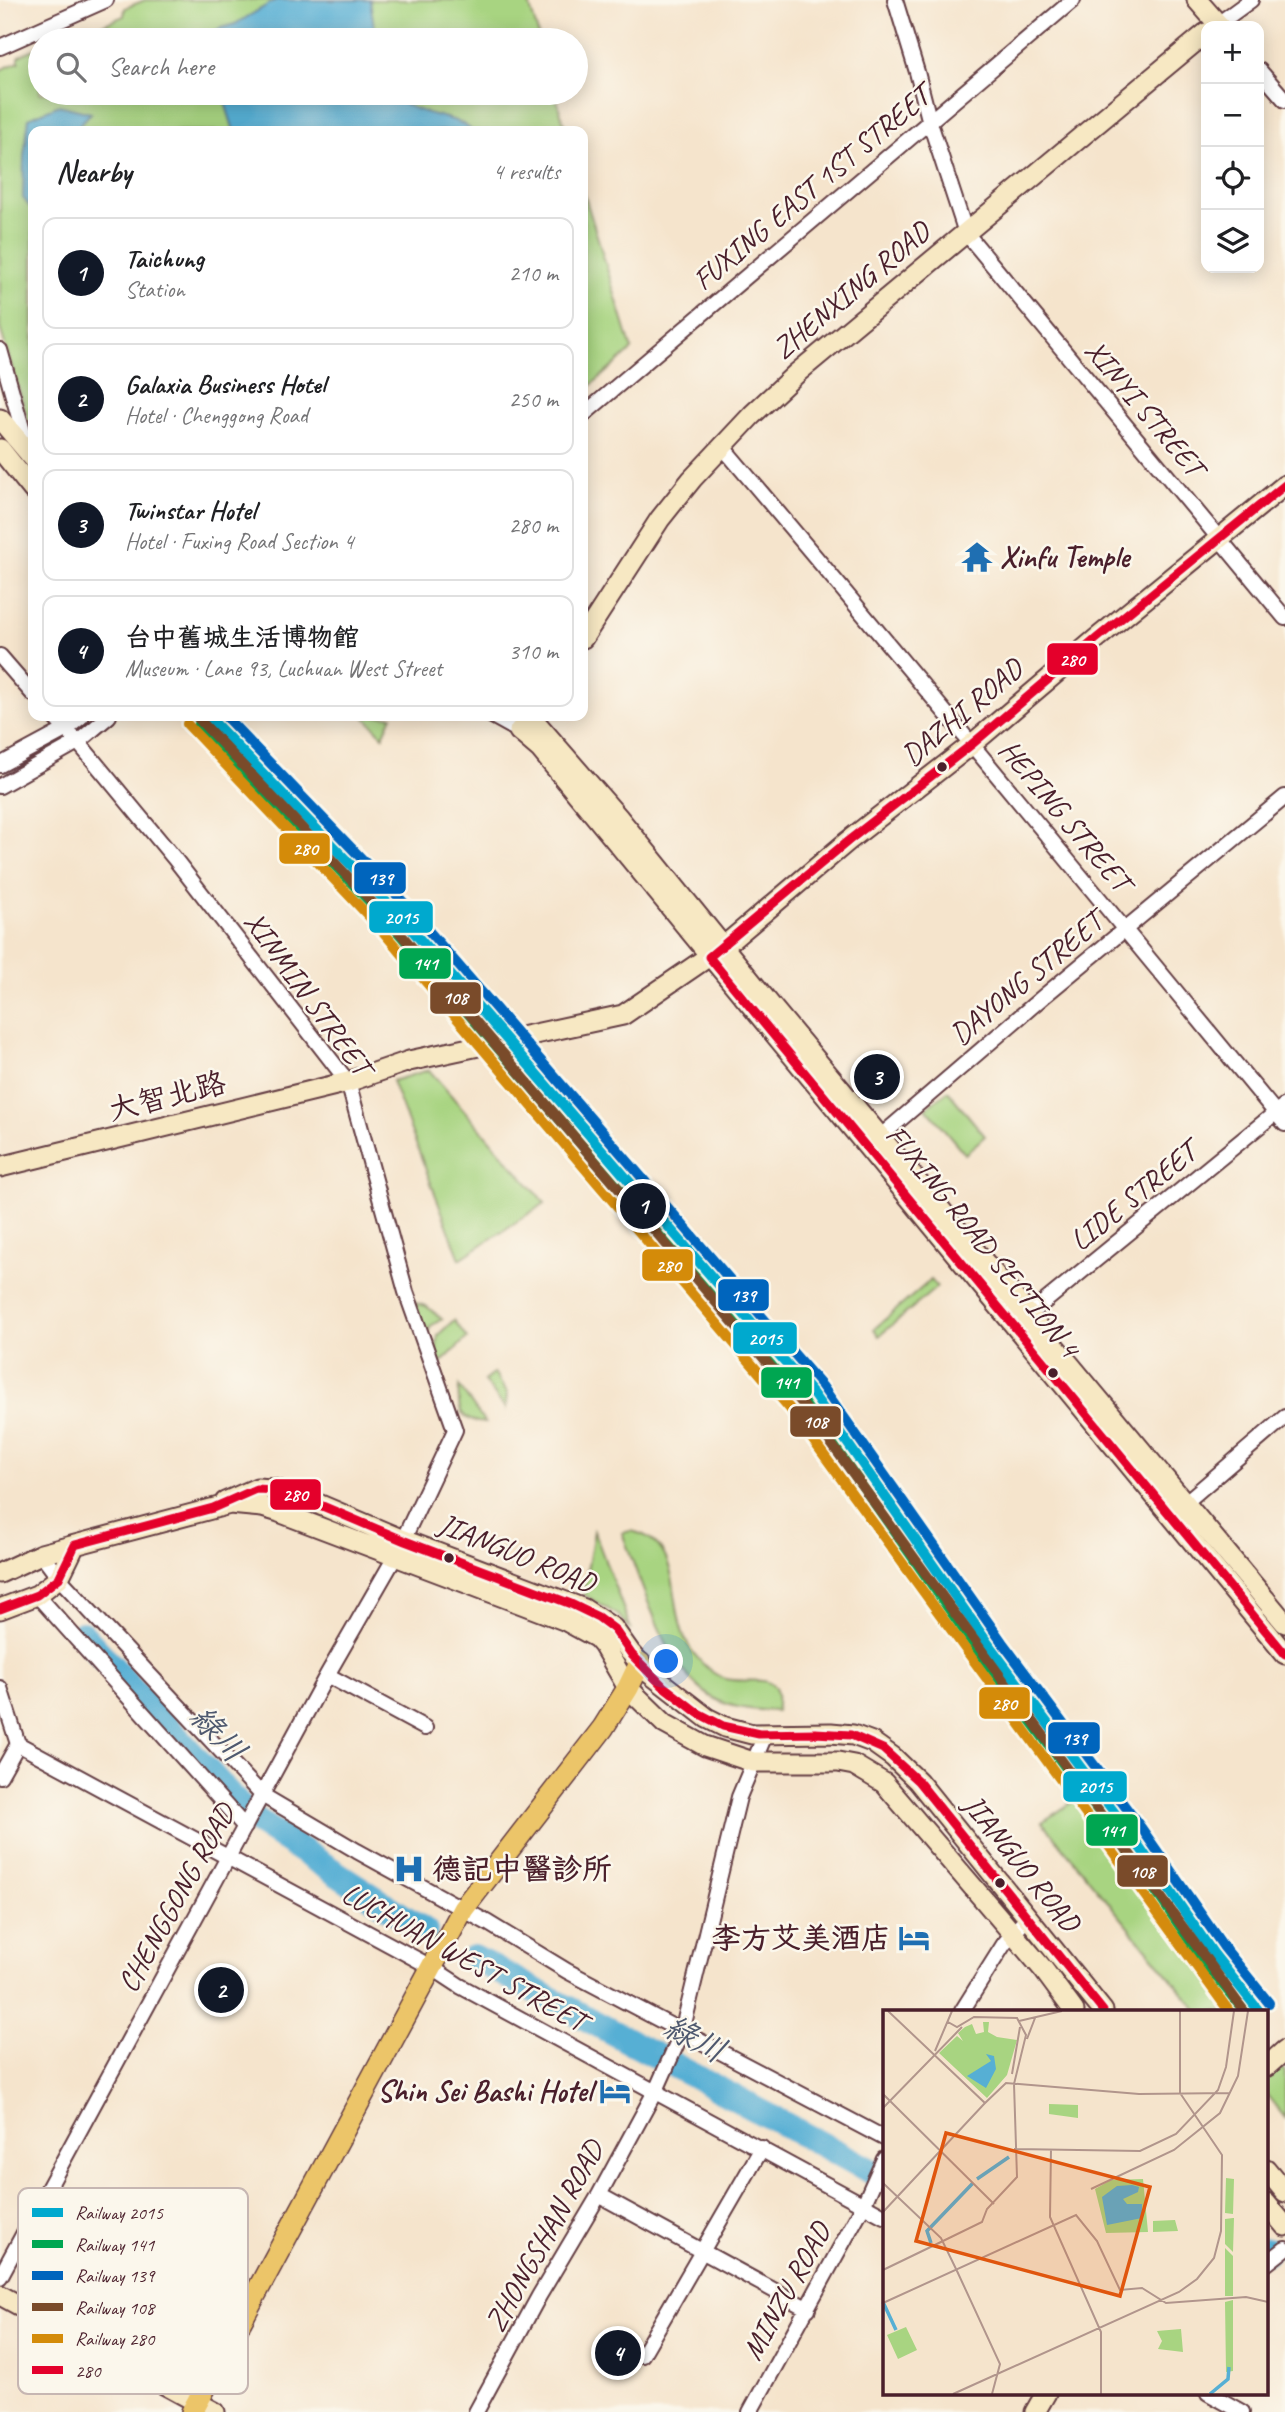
<!DOCTYPE html>
<html lang="en">
<head>
<meta charset="utf-8">
<style>
	body { margin:0; font-family:Caveat,"LXGW WenKai TC",sans-serif; background:#f6f6f6; color:#202124 }
	.controls { position:absolute; right:21px; top:21px; display:grid; overflow:hidden; border-radius:14px; box-shadow:0 4px 18px #0003 }
	.controls button { width:63px; height:63px; display:grid; place-items:center; padding:0; border:0; border-bottom:2px solid #e0e0e0; background:#fff; color:#202124; font:35px sans-serif }
	.you { position:absolute; left:667px; top:1662px; width:24px; height:24px; margin:-18px; border:5px solid #fff; border-radius:50%; background:#1a73e8; box-shadow:0 0 0 10px #1a73e833 }
	.badge { display:grid; place-items:center; width:46px; height:46px; border-radius:50%; background:#111827; color:#fff; font-size:23px; font-weight:700 }
	.pin { position:absolute; translate:-50% -50%; border:4px solid #fff; box-shadow:0 2px 7px #0006 }
	.list { margin:0; padding:0; list-style:none }
	h2 { display:flex; justify-content:space-between; align-items:center; height:91px; margin:0; padding:0 28px; font-size:30px }
	h2 small { font-size:23px; font-weight:400; color:#757577 }
	.list li { display:grid; grid-template-columns:46px 1fr auto; gap:21px; align-items:center; box-sizing:border-box; height:112px; margin:0 14px 14px; padding:0 14px; border:2px solid #e0e0e0; border-radius:14px }
	.list b { display:block; font-size:26px; white-space:nowrap }
	.list p { margin:0; font-size:23px; white-space:nowrap; color:#757577 }
	.list em { font-size:23px; font-style:normal; color:#757577 }
	.icon { flex:none; width:38px; height:38px; fill:none; stroke:currentColor; stroke-width:2; stroke-linecap:round; stroke-linejoin:round }
	.map { position:relative; flex:none; width:1285px; height:2412px; overflow:hidden }
	.search { position:absolute; background:#fff; box-shadow:0 4px 18px #0003; left:28px; top:28px; width:560px; height:77px; display:flex; align-items:center; gap:18px; box-sizing:border-box; padding:0 24px; border-radius:38px; color:#757577; font-size:26px }
	.panel { position:absolute; background:#fff; box-shadow:0 4px 18px #0003; left:28px; top:126px; width:560px; height:595px; border-radius:14px }
	.map>svg:first-child { display:block }
	.green { fill:#a8d481; stroke:#797a56; stroke-width:2 }
	.water { fill:#56afd4; stroke:#506780; stroke-width:2 }
	.lines { fill:none; stroke-linecap:round; stroke-linejoin:round }
	.river { stroke:#56afd4; stroke-width:26 }
	.street-casing { stroke:#643d43; stroke-width:18 }
	.secondary-casing { stroke:#643d43; stroke-width:23 }
	.primary-casing { stroke:#643d43; stroke-width:24 }
	.street { stroke:#fff; stroke-width:14 }
	.secondary { stroke:#f7e8c3; stroke-width:19 }
	.primary { stroke:#ecc569; stroke-width:21 }
	.bus-1-casing { stroke:#fbf7ec; stroke-width:14 }
	.bus-1 { stroke:#e4002b; stroke-width:9 }
	.rail-1-casing { stroke:#fbf7ec; stroke-width:16 }
	.rail-2-casing { stroke:#fbf7ec; stroke-width:16 }
	.rail-3-casing { stroke:#fbf7ec; stroke-width:16 }
	.rail-4-casing { stroke:#fbf7ec; stroke-width:16 }
	.rail-5-casing { stroke:#fbf7ec; stroke-width:16 }
	.rail-1 { stroke:#00a9ce; stroke-width:10 }
	.rail-2 { stroke:#00a651; stroke-width:10 }
	.rail-3 { stroke:#0065bd; stroke-width:10 }
	.rail-4 { stroke:#7a4b2a; stroke-width:10 }
	.rail-5 { stroke:#d48b09; stroke-width:10 }
	.bus-dot { fill:#4a1f2b; stroke:#fbf7ec; stroke-width:2.5 }
	.labels { text-anchor:middle; dominant-baseline:central; stroke-width:5; stroke-linejoin:round; paint-order:stroke }
	.street-label { font-size:30px; fill:#4a1f2b; stroke:#fbf7ec }
	.poi-label { font-size:30px; font-weight:bold; fill:#4a1f2b; stroke:#fbf7ec; text-anchor:start }
	.water-label { font-size:32px; font-style:italic; fill:#4f596f; stroke:#fbf7ec }
	.inset-river { fill:none; stroke:#56afd4; stroke-width:3.5 }
	.inset-road { fill:none; stroke:#b1958c; stroke-width:2 }
	.view { fill:#e0560e; fill-opacity:0.15; stroke:#e0560e; stroke-width:3.5 }
	.inset-edge { fill:none; stroke:#4a1f2b; stroke-width:3.5 }
	.key { fill:#fbf7ec; stroke:#c6b6b2; stroke-width:2 }
	.key-label { font-size:19px; fill:#4a1f2b }
	.line-badge { stroke:#fbf7ec; stroke-width:2.5 }
	.badge-label { font-size:19px; text-anchor:middle; font-weight:bold; fill:#fff }
</style>
</head>
<body>
<div class="map">
<svg width="1285" height="2412" viewBox="0 0 1285 2412">
	<rect width="100%" height="100%" fill="#fbf7ec"/>
	<filter id="ink" filterUnits="userSpaceOnUse"><feTurbulence type="fractalNoise" baseFrequency=".0143" numOctaves="2"/><feDisplacementMap in="SourceGraphic" scale="14" xChannelSelector="R" yChannelSelector="G"/><feConvolveMatrix kernelMatrix="1 2 1 2 8 2 1 2 1" color-interpolation-filters="sRGB"/></filter>
	<filter id="wash" filterUnits="userSpaceOnUse"><feTurbulence type="fractalNoise" baseFrequency=".00686" numOctaves="4" result="noise"/><feDisplacementMap in="SourceGraphic" scale="28" xChannelSelector="R" yChannelSelector="G"/><feGaussianBlur stdDeviation="1.57" result="paint"/><feColorMatrix in="noise" values="0 0 0 0 0 0 0 0 0 0 0 0 0 0 0 0 0 1.4 0 .05"/><feComposite in="paint" operator="in"/></filter>
	<g filter="url(#wash)">
		<rect width="100%" height="100%" fill="#f5e4cc"/>
		<!-- green -->
		<path class="green" d="M145 0H528L540 40H66L124 16 125 8Z
			M40 46V93H555L566 131H33V436L0 328V70L19 62V56Z
			M583 190 632 350 583 392Z
			M364 716H392L383 736Z
			M429 1070 545 1203 460 1259 392 1081Z
			M948 1091 985 1136 965 1154 926 1108Z
			M931 1280 937 1287 879 1336 874 1329Z
			M415 1303 426 1306 442 1319 431 1326 426 1337Z
			M454 1320 467 1338 440 1364 436 1352 438 1335Z
			M494 1373 507 1393 506 1409 484 1381Z
			M459 1386 485 1423C460 1421 457 1410 459 1386Z
			M594 1531 631 1629 618 1615 583 1594Z
			M631 1531C687 1542 666 1611 690 1648 699 1661 710 1674 726 1679 750 1685 785 1668 776 1711 756 1710 735 1709 717 1700 667 1676 642 1583 622 1533Z
			M1079 1798 1129 1873 1235 2011H1198L1042 1822Z
			M1266 2049 1285 2072V2118L1266 2094Z"/>
		<!-- water -->
		<path class="water" d="M276 0H370L376 40H206L218 29 235 24Z
			M222 93H394C410 118 457 113 472 131H234Z
			M59 105 91 113 79 125 81 131H33V211L23 198 24 156 29 118Z"/>
		<g class="lines">
			<!-- river -->
			<path class="river" d="M82 1634 250 1817 425 1931
				M474 1958 884 2178
				M1266 2251 1267 2250"/>
		</g>
	</g>
	<g filter="url(#ink)">
		<g class="lines">
			<defs>
				<path id="street" d="M895 0 917 72 930 123 966 233 1285 618
					M1221 26 1218 24 1251 0
					M0 47 106 0
					M1259 70 1285 100
					M0 350 28 449
					M583 415 1073 0
					M721 445C912 670 1098 897 1285 1124
					M0 656 33 694
					M492 716 519 731
					M0 765 65 730 82 716
					M0 786 78 742 109 716
					M874 1142 1044 996 1285 797
					M1021 1321 1285 1105
					M1179 1508 1285 1417
					M41 1554 59 1578 262 1795 357 1851 488 1923 567 1971 884 2138
					M37 1595 245 1827
					M327 1675 425 1728
					M0 1688 18 1744 0 1776
					M18 1744 431 1967 460 1986 884 2216
					M962 2011 1004 1944 1027 1918
					M599 2195 808 2309
					M1266 2264 1285 2249
					M0 2277 327 1675 395 1557 455 1430 406 1292 348 1082 174 858 78 742 53 716
					M642 2355 762 2148
					M1208 2393 1242 2412
					M476 2412 539 2296 599 2195 658 2086 682 2032 739 1797 765 1735
					M750 2412 863 2206 884 2159"/>
				<path id="secondary" d="M1197 0 1218 24 1215 26
					M0 419 33 458
					M0 449 33 490
					M583 638 660 519 692 479 752 415 797 373 1206 33
					M534 716 519 731 540 749 1285 1654
					M532 718 618 817 772 1007 1285 1623
					M0 1167 348 1082 409 1061 623 1015 724 946 848 841 971 745 1096 639 1285 485
					M225 1502 257 1488 273 1489 297 1495 403 1540 584 1609 613 1628 630 1652 649 1673 707 1718 725 1727 752 1734 831 1733 853 1735 872 1742 893 1757 918 1781 1103 2011
					M0 1573 41 1554 230 1504 262 1507 279 1512 564 1620 597 1638 603 1645 628 1688 665 1724 705 1746 753 1762H838L854 1765 884 1783 1043 1969 1074 2011
					M0 1609 37 1595 59 1578 75 1545
					M1266 2067 1285 2050
					M1266 2169 1285 2192
					M1266 2203 1285 2226
					M0 2295 215 2412
					M1035 2412 1046 2393"/>
				<path id="primary" d="M192 2412 463 1909 603 1728 628 1688 640 1663"/>
			</defs>
			<!-- street casing -->
			<use href="#street" class="street-casing"/>
			<!-- secondary casing -->
			<use href="#secondary" class="secondary-casing"/>
			<!-- primary casing -->
			<use href="#primary" class="primary-casing"/>
			<!-- street -->
			<use href="#street" class="street"/>
			<!-- secondary -->
			<use href="#secondary" class="secondary"/>
			<!-- primary -->
			<use href="#primary" class="primary"/>
			<defs>
				<path id="bus-1" d="M1285 485 1096 639 971 745 848 841 709 957 1285 1654
					M0 1609 37 1595 59 1578 75 1545 213 1508 256 1489 277 1490 294 1494 405 1541 571 1604 598 1617 614 1629 632 1655 663 1686 698 1713 723 1726 759 1734 815 1733 851 1735 883 1749 918 1781 1103 2011"/>
			</defs>
			<!-- bus-1 casing -->
			<use href="#bus-1" class="bus-1-casing"/>
			<!-- bus-1 -->
			<use href="#bus-1" class="bus-1"/>
			<defs>
				<path id="rail-1" d="M208 716 399 915 813 1394 992 1649 1132 1836 1213 1953 1259 2011"/>
				<path id="rail-2" d="M199 724 390 923 803 1402 982 1656 1122 1843 1203 1960 1244 2011"/>
				<path id="rail-3" d="M225 716 408 907 822 1386 1002 1642 1142 1829 1223 1946 1269 2003"/>
				<path id="rail-4" d="M196 716 388 919 801 1402 1244 2011"/>
				<path id="rail-5" d="M187 724 379 927 791 1410 1229 2011"/>
			</defs>
			<!-- rail-1 casing -->
			<use href="#rail-1" class="rail-1-casing"/>
			<!-- rail-2 casing -->
			<use href="#rail-2" class="rail-2-casing"/>
			<!-- rail-3 casing -->
			<use href="#rail-3" class="rail-3-casing"/>
			<!-- rail-4 casing -->
			<use href="#rail-4" class="rail-4-casing"/>
			<!-- rail-5 casing -->
			<use href="#rail-5" class="rail-5-casing"/>
			<!-- rail-1 -->
			<use href="#rail-1" class="rail-1"/>
			<!-- rail-2 -->
			<use href="#rail-2" class="rail-2"/>
			<!-- rail-3 -->
			<use href="#rail-3" class="rail-3"/>
			<!-- rail-4 -->
			<use href="#rail-4" class="rail-4"/>
			<!-- rail-5 -->
			<use href="#rail-5" class="rail-5"/>
		</g>
	</g>
	<!-- icons -->
	<defs>
		<symbol id="temple-bare" viewBox="-9 -9 18 18"><path d="M0-6L5-2H3V0L6.5 2.5H4V6H1.5V3h-3V6H-4V2.5H-6.5L-3 0V-2H-5Z" fill="#1f6fb2" stroke="#fbf7ec" stroke-width="2.5" paint-order="stroke"/></symbol>
		<symbol id="hospital-bare" viewBox="-9 -9 18 18"><path d="M-5-5h3v3.5h4V-5h3V5h-3V1.5h-4V5h-3Z" fill="#1f6fb2" stroke="#fbf7ec" stroke-width="2.5" paint-order="stroke"/></symbol>
		<symbol id="hotel-bare" viewBox="-9 -9 18 18"><path d="M-6-4.5h1.5V1H6V5H4.5V3h-9V5H-6ZM-4 0a1.8 1.8 0 1 1 3.6 0ZM.5 0V-2.5h3Q6-2.5 6 0Z" fill="#1f6fb2" stroke="#fbf7ec" stroke-width="2.5" paint-order="stroke"/></symbol>
	</defs>
	<g fill-rule="evenodd">
		<use href="#temple-bare" x="955" y="535" width="44" height="44"/>
		<use href="#hospital-bare" x="387" y="1847" width="44" height="44"/>
		<use href="#hotel-bare" x="892" y="1916" width="44" height="44"/>
		<use href="#hotel-bare" x="593" y="2069" width="44" height="44"/>
	</g>
	<!-- markers -->
	<g class="bus-dot">
		<circle cx="942" cy="767" r="6"/>
		<circle cx="1053" cy="1373" r="6"/>
		<circle cx="449" cy="1558" r="6"/>
		<circle cx="1000" cy="1883" r="6"/>
	</g>
	<g class="labels">
		<!-- street labels -->
		<g class="street-label">
			<text transform="translate(811 188) rotate(-40)">FUXING EAST 1ST STREET</text>
			<text transform="translate(851 290) rotate(-40)">ZHENXING ROAD</text>
			<text transform="translate(1145 408) rotate(50)">XINYI STREET</text>
			<text transform="translate(962 712) rotate(-40)">DAZHI ROAD</text>
			<text transform="translate(1065 815) rotate(50)">HEPING STREET</text>
			<text transform="translate(1026 978) rotate(-40)">DAYONG STREET</text>
			<text transform="translate(308 993) rotate(54)">XINMIN STREET</text>
			<text transform="translate(167 1096) rotate(-14)">大智北路</text>
			<text transform="translate(1133 1196) rotate(-39)">LIDE STREET</text>
			<text transform="translate(983 1241) rotate(51)">FUXING ROAD SECTION 4</text>
			<text transform="translate(517 1553) rotate(22)">JIANGUO ROAD</text>
			<text transform="translate(1022 1863) rotate(51)">JIANGUO ROAD</text>
			<text transform="translate(176 1898) rotate(-61)">CHENGGONG ROAD</text>
			<text transform="translate(464 1957) rotate(29)">LUCHUAN WEST STREET</text>
			<text transform="translate(544 2236) rotate(-61)">ZHONGSHAN ROAD</text>
			<text transform="translate(786 2291) rotate(-61)">MINZU ROAD</text>
		</g>
		<!-- poi labels -->
		<g class="poi-label">
			<text x="1000" y="557">Xinfu Temple</text>
			<text x="432" y="1869">德記中醫診所</text>
			<text x="891" y="1938" text-anchor="end">李方艾美酒店</text>
			<text x="592" y="2091" text-anchor="end">Shin Sei Bashi Hotel</text>
		</g>
		<!-- water labels -->
		<g class="water-label">
			<text transform="translate(218 1734) rotate(47)">綠川</text>
			<text transform="translate(695 2039) rotate(28)">綠川</text>
		</g>
	</g>
	<!-- overview -->
	<g transform="translate(883 2010)">
		<rect width="385" height="385" fill="#f5e4cc"/>
		<path d="M100 12H106L105 22 114 27 134 30 124 65 104 88 56 43 74 26 80 31 75 23 82 17 89 14 93 24 101 22ZM166 94 195 95V108L166 104ZM343 168 351 169 350 204 342 203ZM260 169 265 222 223 223 212 179 228 170ZM350 208H351L350 242 342 234V209ZM292 210 295 221 270 222V211ZM342 238 350 246V286H342ZM350 290V361L343 362 342 292ZM23 317 34 340 15 349 4 325ZM298 319 300 342 275 339 279 331 274 321Z" fill="#a8d481"/>
		<path d="M103 44 111 46 113 59 103 78 84 66 108 51ZM249 175 256 177 255 182 240 189 244 194H259V208L224 215 219 187 234 176Z" fill="#56afd4"/>
		<path class="inset-river" d="M94 169 126 147M48 233 44 221 90 173M0 292 13 320M327 384 345 369 346 357"/>
		<path class="inset-road" d="M5 1 102 93 123 73 256 84 347 83M136 11 179 1M144 29 152 8M52 41 69 1M129 64 137 17M0 84 111 194M0 98 79 17M131 139 257 141 293 124 335 80 343 57 351 1M168 139 167 207 218 322V384M0 173 58 228 74 261M208 179 291 140 337 103 355 66 365 1M0 202 102 93M60 231 99 212 104 199 134 167 131 74 143 25 134 8 91 7 74 17 65 12M0 260 60 231M74 261 117 354 109 384M0 293 193 205 214 231 237 280 259 278 283 293 363 287 385 292M70 384 296 282 314 269 331 248 338 221 339 145 297 83V1"/>
		<path class="view" d="M63 123 267 177 237 286 33 231Z"/>
		<rect width="385" height="385" class="inset-edge"/>
	</g>
	<!-- legend -->
	<rect x="18" y="2188" width="230" height="206" rx="10" class="key"/>
	<rect x="32" y="2208" width="31" height="9" fill="#00a9ce"/>
	<rect x="32" y="2240" width="31" height="8" fill="#00a651"/>
	<rect x="32" y="2271" width="31" height="9" fill="#0065bd"/>
	<rect x="32" y="2303" width="31" height="8" fill="#7a4b2a"/>
	<rect x="32" y="2334" width="31" height="9" fill="#d48b09"/>
	<rect x="32" y="2366" width="31" height="8" fill="#e4002b"/>
	<g class="key-label">
		<text x="75" y="2219">Railway 2015</text>
		<text x="75" y="2251">Railway 141</text>
		<text x="75" y="2282">Railway 139</text>
		<text x="75" y="2314">Railway 108</text>
		<text x="75" y="2345">Railway 280</text>
		<text x="75" y="2377">280</text>
	</g>
	<g class="line-badge">
		<rect x="1046" y="642" width="53" height="34" rx="7" fill="#e4002b"/>
		<rect x="278" y="832" width="53" height="33" rx="7" fill="#d48b09"/>
		<rect x="353" y="861" width="54" height="34" rx="7" fill="#0065bd"/>
		<rect x="368" y="900" width="66" height="34" rx="7" fill="#00a9ce"/>
		<rect x="398" y="947" width="54" height="33" rx="7" fill="#00a651"/>
		<rect x="429" y="981" width="53" height="34" rx="7" fill="#7a4b2a"/>
		<rect x="641" y="1248" width="53" height="34" rx="7" fill="#d48b09"/>
		<rect x="717" y="1278" width="53" height="34" rx="7" fill="#0065bd"/>
		<rect x="732" y="1321" width="66" height="34" rx="7" fill="#00a9ce"/>
		<rect x="760" y="1366" width="53" height="33" rx="7" fill="#00a651"/>
		<rect x="789" y="1405" width="53" height="33" rx="7" fill="#7a4b2a"/>
		<rect x="269" y="1478" width="53" height="33" rx="7" fill="#e4002b"/>
		<rect x="978" y="1686" width="53" height="34" rx="7" fill="#d48b09"/>
		<rect x="1047" y="1721" width="54" height="34" rx="7" fill="#0065bd"/>
		<rect x="1062" y="1770" width="66" height="33" rx="7" fill="#00a9ce"/>
		<rect x="1085" y="1813" width="54" height="34" rx="7" fill="#00a651"/>
		<rect x="1116" y="1854" width="53" height="34" rx="7" fill="#7a4b2a"/>
	</g>
	<g class="badge-label">
		<text x="1072" y="666">280</text>
		<text x="305" y="855">280</text>
		<text x="380" y="885">139</text>
		<text x="401" y="924">2015</text>
		<text x="425" y="970">141</text>
		<text x="455" y="1004">108</text>
		<text x="668" y="1272">280</text>
		<text x="743" y="1302">139</text>
		<text x="765" y="1345">2015</text>
		<text x="786" y="1389">141</text>
		<text x="815" y="1428">108</text>
		<text x="295" y="1501">280</text>
		<text x="1004" y="1710">280</text>
		<text x="1074" y="1745">139</text>
		<text x="1095" y="1793">2015</text>
		<text x="1112" y="1837">141</text>
		<text x="1142" y="1878">108</text>
	</g>
</svg>
<div class="controls">
<button>+</button>
<button>−</button>
<button><svg class="icon" aria-label="locate" viewBox="0 0 24 24"><circle cx="12" cy="12" r="6"/><path d="M12 2v4M12 18v4M2 12h4M18 12h4"/></svg></button>
<button><svg class="icon" aria-label="layers" viewBox="0 0 24 24"><path d="M12 4l9 5-9 5-9-5zM3 14l9 5 9-5"/></svg></button>
</div>
<div class="you"></div>
<div class="pin badge" style="left:643px;top:1206px">1</div>
<div class="pin badge" style="left:221px;top:1990px">2</div>
<div class="pin badge" style="left:877px;top:1077px">3</div>
<div class="pin badge" style="left:618px;top:2353px">4</div>
<div class="search"><svg class="icon" aria-label="search" viewBox="0 0 24 24"><circle cx="10" cy="10" r="6"/><path d="M15 15l6 6"/></svg>Search here</div>
<section class="panel">
<h2>Nearby<small>4 results</small></h2>
<ul class="list">
<li><span class="badge">1</span><div><b>Taichung</b><p>Station</p></div><em>210 m</em></li>
<li><span class="badge">2</span><div><b>Galaxia Business Hotel</b><p>Hotel · Chenggong Road</p></div><em>250 m</em></li>
<li><span class="badge">3</span><div><b>Twinstar Hotel</b><p>Hotel · Fuxing Road Section 4</p></div><em>280 m</em></li>
<li><span class="badge">4</span><div><b>台中舊城生活博物館</b><p>Museum · Lane 93, Luchuan West Street</p></div><em>310 m</em></li>
</ul>
</section>
</div>
</body>
</html>
